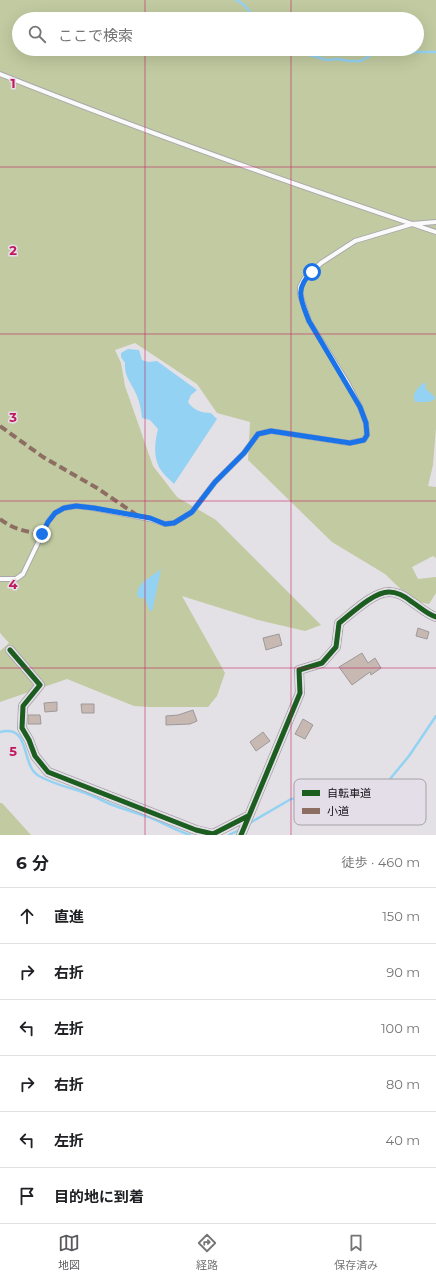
<!DOCTYPE html>
<html lang="ja">
<head>
<meta charset="utf-8">
<style>
	body { margin:0; font-family:Montserrat,"Noto Sans JP",sans-serif; background:#f2f2f2; color:#202124 }
	.stop { position:absolute; width:12px; height:12px; margin:-9px; border:3px solid #1a73e8; border-radius:50%; background:#fff }
	.stop.end { background:#1a73e8; border-color:#fff; box-shadow:0 1px 4px #0008 }
	.list { margin:0; padding:0; list-style:none }
	h2 { display:flex; justify-content:space-between; align-items:center; height:52px; margin:0; padding:0 16px; font-size:17px }
	h2 small { font-size:13px; font-weight:400; color:#757577 }
	.list li { display:grid; grid-template-columns:26px 1fr auto; gap:12px; align-items:center; box-sizing:border-box; height:56px; padding:0 16px; border-top:1px solid #e0e0e0 }
	.list b { display:block; font-size:15px; white-space:nowrap }
	.list em { font-size:13px; font-style:normal; color:#757577 }
	.icon { flex:none; width:22px; height:22px; fill:none; stroke:currentColor; stroke-width:2; stroke-linecap:round; stroke-linejoin:round }
	.map { position:relative; flex:none; width:436px; height:835px; overflow:hidden }
	.search { position:absolute; background:#fff; box-shadow:0 4px 16px #0002; left:12px; right:12px; top:12px; height:44px; display:flex; align-items:center; gap:10px; box-sizing:border-box; padding:0 14px; border-radius:22px; color:#757577; font-size:15px }
	.sheet { height:388px; background:#fff }
	nav { display:flex; justify-content:space-around; align-items:center; box-sizing:border-box; height:56px; border-top:1px solid #e0e0e0; background:#fff; font-size:11px; color:#757577 }
	nav a { display:grid; justify-items:center; gap:2px }
	nav .on { color:#5c595e }
	.map>svg:first-child { display:block }
	.forest { fill:#c1caa0; fill-rule:evenodd }
	.water { fill:#94d2f3 }
	.lines { fill:none; stroke-linecap:round; stroke-linejoin:round }
	.stream { stroke:#94d2f3; stroke-width:2.5 }
	.building { fill:#c8b8b2; stroke:#9c999a }
	.service-casing { stroke:#aaa8ac; stroke-width:6 }
	.minor-casing { stroke:#aaa8ac; stroke-width:10 }
	.service { stroke:#fbfafb; stroke-width:4 }
	.minor { stroke:#fbfafb; stroke-width:8 }
	.quiet { stroke:#8d6e63; stroke-width:4; stroke-dasharray:8 4; stroke-linecap:butt }
	.cycleway-casing { stroke:#e4dee9; stroke-width:8 }
	.cycleway { stroke:#1b5e20; stroke-width:5 }
	.route { stroke:#1a73e8; stroke-width:5 }
	.grid { fill:none; stroke:#c2185b; stroke-width:1; stroke-opacity:0.55 }
	.key { fill:#e4dee9; stroke:#a5a0a9; stroke-width:1 }
	.key-label { font-size:11px; fill:#121014 }
	.grid-label { font-size:13px; text-anchor:middle; font-weight:bold; fill:#c2185b; stroke:#e4dee9; stroke-width:3; stroke-linejoin:round; paint-order:stroke }
</style>
</head>
<body>
<div class="map">
<svg width="436" height="835" viewBox="0 0 436 835">
	<rect width="100%" height="100%" fill="#e4e1e6"/>
	<!-- forest -->
	<path class="forest" d="M0 0H436V428L433 465 428 486 436 487V558L433 556 412 567 418 579 436 577V593L429 604 413 601 385 574 332 542 248 460 250 422 217 413 197 384 135 343 115 350 121 363 125 386 153 466 177 497 216 520 321 625 305 631 258 620 182 596 225 673 217 696 208 707H150L134 706 67 679 0 702V651L9 643 0 633ZM19 19H417V49H19Z
		M0 803H2L31 835H0Z"/>
	<!-- water -->
	<path class="water" d="M128 349 139 350 142 360 148 362 157 361 197 390 191 395 188 402C193 410 202 413 211 413L217 419 174 484C169 479 162 473 159 467 153 455 155 441 158 429L150 420 142 418C141 410 140 403 137 396 132 383 124 378 125 363L121 357V353Z
		M423 383H425L426 389 435 397 434 400 428 402H415C412 393 416 390 423 383Z
		M161 569 152 612C146 607 148 602 144 598H139L137 595C138 581 152 577 161 569Z"/>
	<g class="lines">
		<!-- stream -->
		<path class="stream" d="M236 0 243 4 250 12 264 19
			M300 49 306 54 327 60 338 59 348 61H361L381 49
			M406 49 412 52H436
			M0 732C32 724 20 766 39 776 52 783 60 785 73 789 86 792 98 799 110 804 123 809 137 813 151 818 164 823 176 831 190 835
			M248 824 291 799 344 797 373 794 385 785 409 756 436 716
			M229 835 241 829"/>
	</g>
	<!-- building -->
	<path class="building" d="M418 628 429 632 427 639 416 636Z
		M279 634 282 645 266 650 263 638Z
		M362 653 368 663 375 658 381 668 371 675 370 672 352 685 339 667Z
		M57 702V711L45 712 44 703Z
		M81 704H94V713H82Z
		M193 710 197 721 190 724 166 725V716L178 715Z
		M28 715H40L41 724H28Z
		M303 719 313 725 305 739 295 734Z
		M263 732 270 741 256 751 250 742Z"/>
	<g class="lines">
		<defs>
			<path id="service" d="M0 74C143 131 289 183 436 232
				M0 579H16L23 574 48 522 55 513 64 508 76 506 93 508 150 519 165 524 174 523 192 512 215 482 244 453 258 434 271 431 349 443 364 440 367 435 366 423 360 407 347 382 309 321 300 294V287L304 279 321 263 355 241 412 224 436 222"/>
			<path id="minor" d="M10 650 40 685 23 706 22 728 29 740 35 756 48 772 196 830 213 834 248 816
				M241 835 300 693 299 670 322 663 336 647 339 623C351 614 373 592 389 592 397 592 406 597 412 602 420 607 427 614 436 617"/>
		</defs>
		<!-- service casing -->
		<use href="#service" class="service-casing"/>
		<!-- minor casing -->
		<use href="#minor" class="minor-casing"/>
		<!-- service -->
		<use href="#service" class="service"/>
		<!-- minor -->
		<use href="#minor" class="minor"/>
		<!-- quiet -->
		<path class="quiet" d="M0 426 43 457 97 488 138 516
			M0 519C13 529 26 532 43 534"/>
		<defs>
			<path id="cycleway" d="M10 650 40 685 23 706 22 728 29 740 35 756 48 772 196 830 213 834 248 816
				M241 835 300 693 299 670 322 663 336 647 339 623C351 614 373 592 389 592 397 592 406 597 412 602 420 607 427 614 436 617"/>
		</defs>
		<!-- cycleway casing -->
		<use href="#cycleway" class="cycleway-casing"/>
		<!-- cycleway -->
		<use href="#cycleway" class="cycleway"/>
	</g>
	<g class="lines">
		<!-- route -->
		<path class="route" d="M42 534 48 522 55 513 64 508 76 506 94 508 150 518 165 524 174 523 192 512 215 482 244 453 258 434 271 431 350 443 364 440 367 435 366 423 360 407 309 321C301 300 294 289 312 272"/>
	</g>
	<!-- grid -->
	<path class="grid" d="M145 0V19M291 0V19M145 49V835M291 49V835M0 167H436M0 334H436M0 501H436M0 668H436"/>
	<!-- legend -->
	<rect x="294" y="779" width="132" height="46" rx="6" class="key"/>
	<rect x="302" y="790" width="18" height="6" fill="#1b5e20"/>
	<rect x="302" y="808" width="18" height="6" fill="#8d6e63"/>
	<g class="key-label">
		<text x="327" y="797">自転車道</text>
		<text x="327" y="815">小道</text>
	</g>
	<g class="grid-label">
		<text x="13" y="88">1</text>
		<text x="13" y="255">2</text>
		<text x="13" y="422">3</text>
		<text x="13" y="589">4</text>
		<text x="13" y="756">5</text>
	</g>
</svg>
<div class="stop" style="left:312px;top:272px"></div>
<div class="stop end" style="left:42px;top:534px"></div>
<div class="search"><svg class="icon" aria-label="search" viewBox="0 0 24 24"><circle cx="10" cy="10" r="6"/><path d="M15 15l6 6"/></svg>ここで検索</div>
</div>
<section class="sheet">
<h2>6 分<small>徒歩 · 460 m</small></h2>
<ul class="list">
<li><svg class="icon" aria-label="ahead" viewBox="0 0 24 24"><path d="M12 20V5M6 11l6-6 6 6"/></svg><div><b>直進</b></div><em>150 m</em></li>
<li><svg class="icon" aria-label="right" viewBox="0 0 24 24"><path d="M7 20v-9h11M14 6l5 5-5 5"/></svg><div><b>右折</b></div><em>90 m</em></li>
<li><svg class="icon" aria-label="left" viewBox="0 0 24 24"><path d="M17 20v-9H6M10 6l-5 5 5 5"/></svg><div><b>左折</b></div><em>100 m</em></li>
<li><svg class="icon" aria-label="right" viewBox="0 0 24 24"><path d="M7 20v-9h11M14 6l5 5-5 5"/></svg><div><b>右折</b></div><em>80 m</em></li>
<li><svg class="icon" aria-label="left" viewBox="0 0 24 24"><path d="M17 20v-9H6M10 6l-5 5 5 5"/></svg><div><b>左折</b></div><em>40 m</em></li>
<li><svg class="icon" aria-label="arrive" viewBox="0 0 24 24"><path d="M6 21V4h12l-3 4 3 4H6"/></svg><div><b>目的地に到着</b></div></li>
</ul>
</section>
<nav>
<a class="on"><svg class="icon" aria-label="map" viewBox="0 0 24 24"><path d="M3 6l6-2 6 2 6-2v14l-6 2-6-2-6 2zM9 4v14M15 6v14"/></svg>地図</a>
<a><svg class="icon" aria-label="directions" viewBox="0 0 24 24"><path d="M12 3l9 9-9 9-9-9zM9 14v-3h6M13 9l2 2-2 2"/></svg>経路</a>
<a><svg class="icon" aria-label="saved" viewBox="0 0 24 24"><path d="M7 4h10v16l-5-4-5 4z"/></svg>保存済み</a>
</nav>
</body>
</html>
